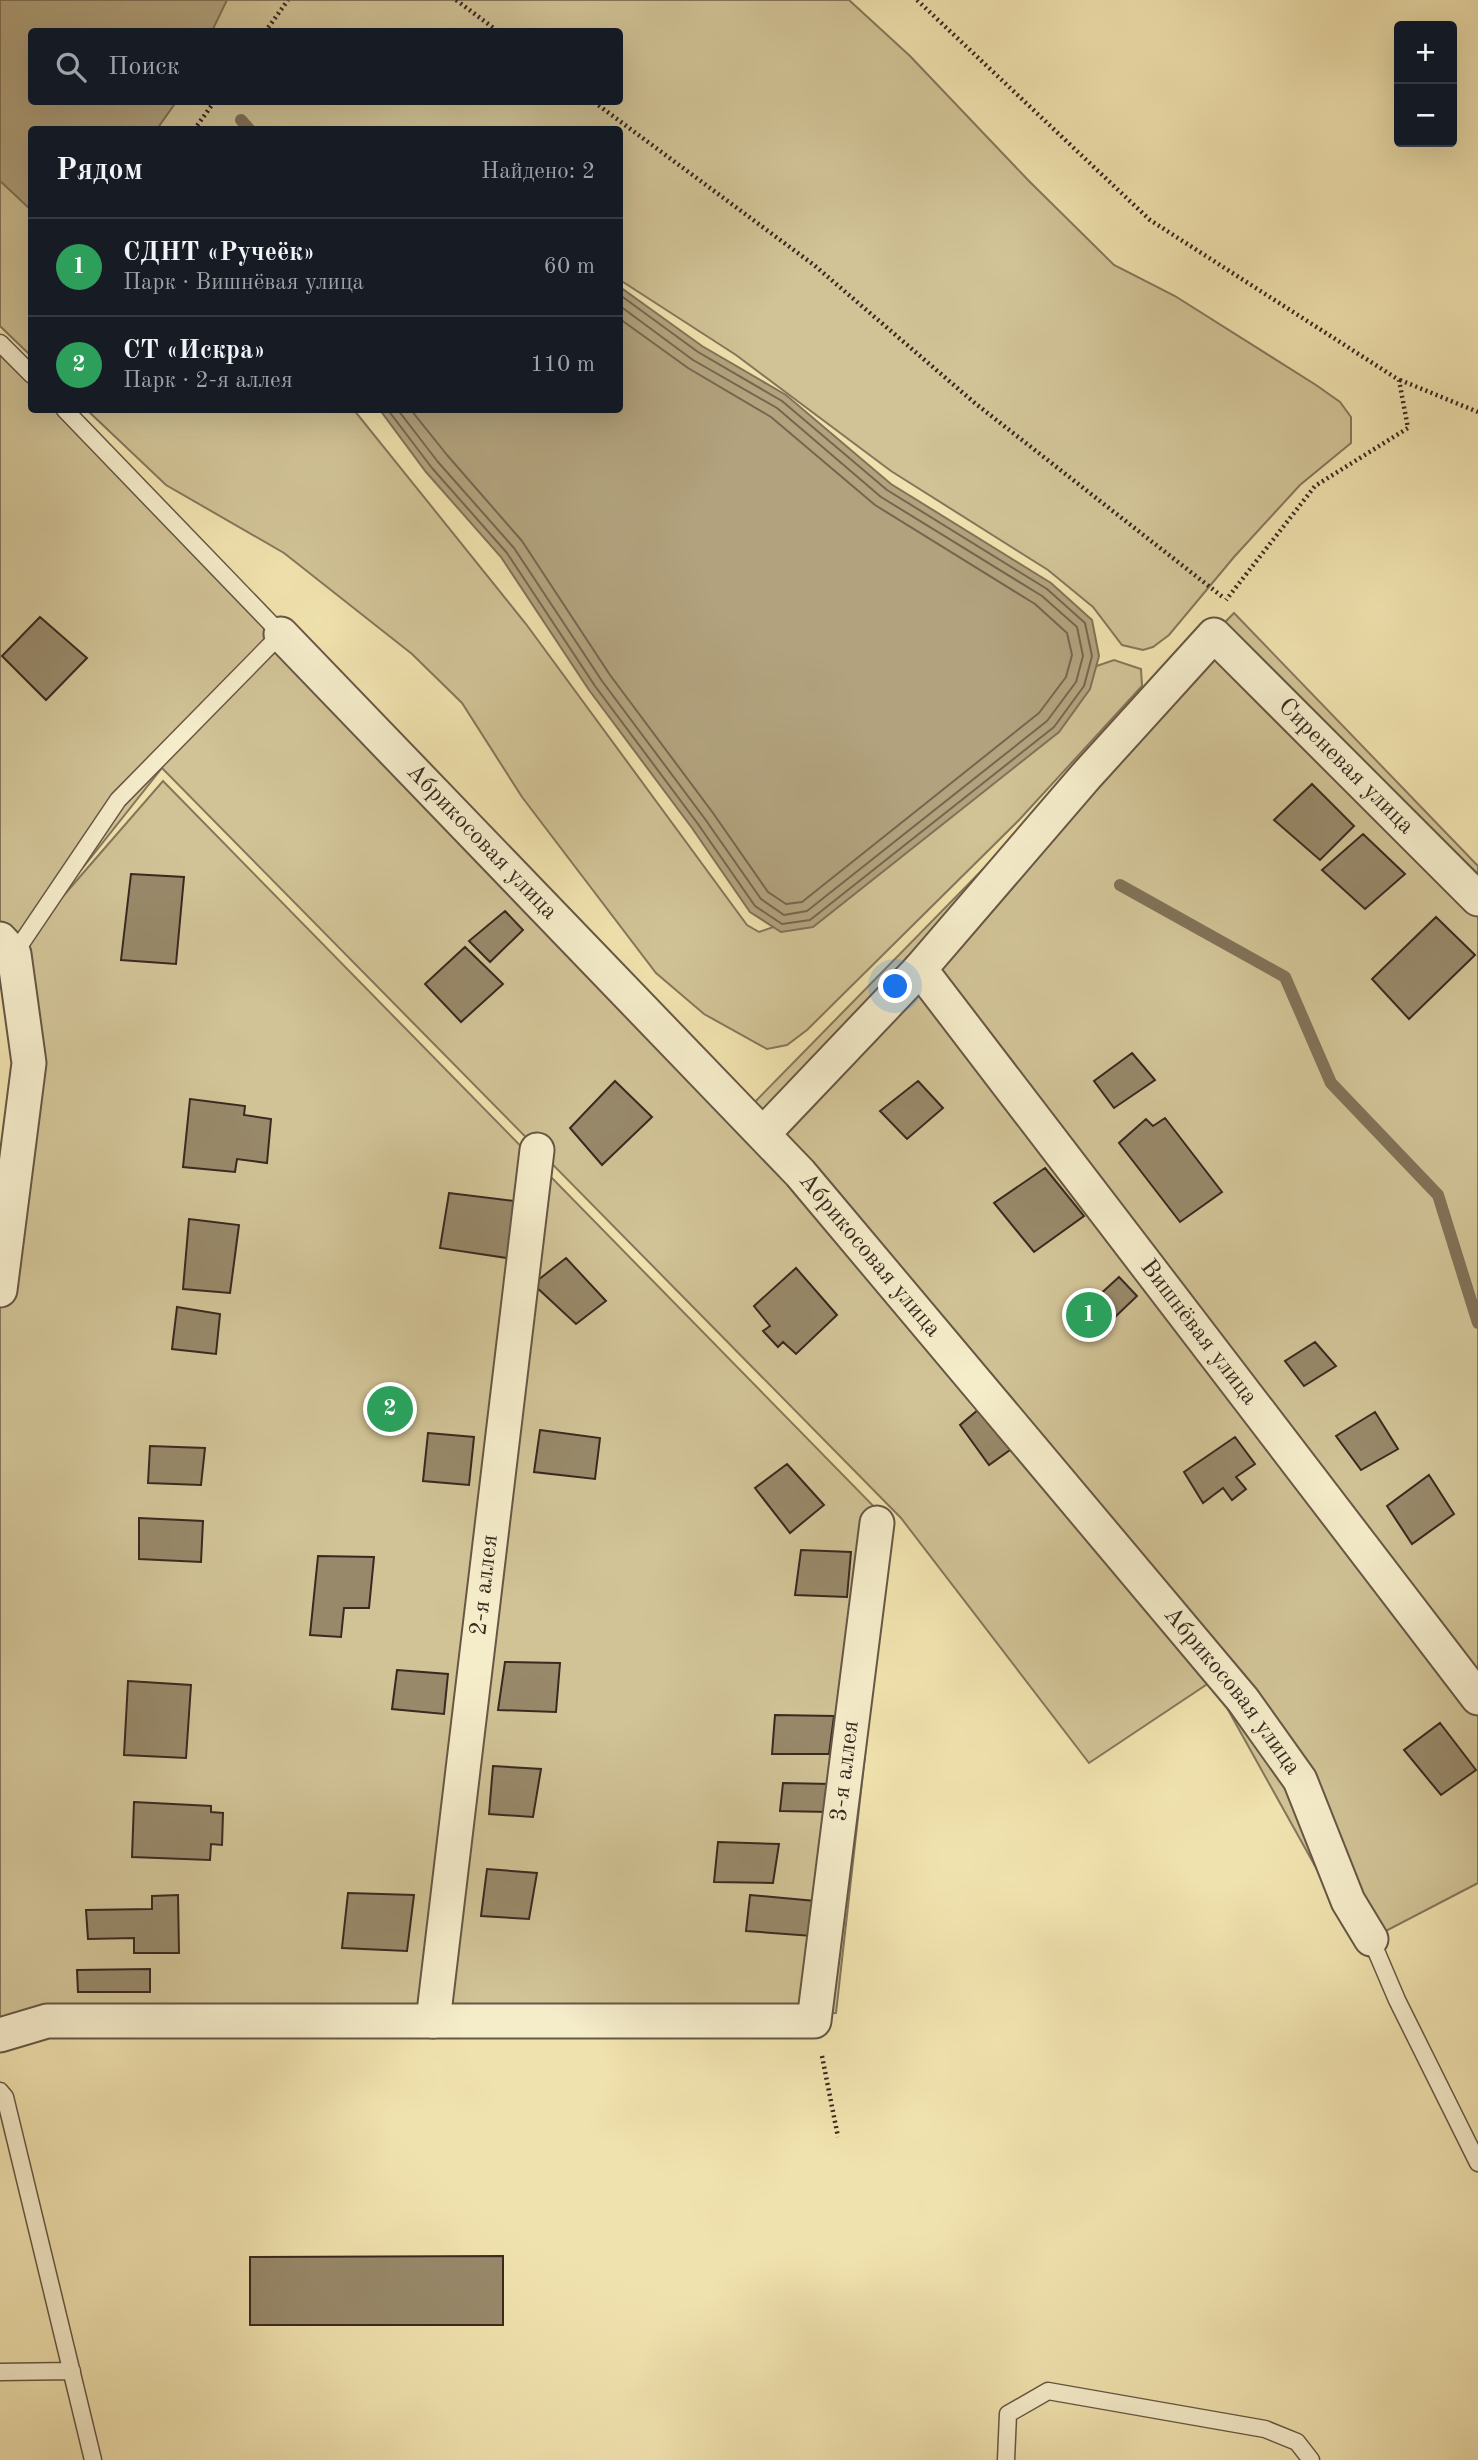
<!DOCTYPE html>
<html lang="ru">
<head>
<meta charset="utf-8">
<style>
	body { margin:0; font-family:"Old Standard TT",serif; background:#242831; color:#f1f3f6 }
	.controls { position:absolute; right:21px; top:21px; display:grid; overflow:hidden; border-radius:7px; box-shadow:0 7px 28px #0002 }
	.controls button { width:63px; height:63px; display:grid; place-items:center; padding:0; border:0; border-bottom:2px solid #363941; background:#171b24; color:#f1f3f6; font:35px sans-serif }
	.you { position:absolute; left:896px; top:987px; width:24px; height:24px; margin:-18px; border:5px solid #fff; border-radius:50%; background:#1a73e8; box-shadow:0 0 0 10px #1a73e833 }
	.badge { display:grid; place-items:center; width:46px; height:46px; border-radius:50%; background:#c59692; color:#fff; font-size:23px; font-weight:700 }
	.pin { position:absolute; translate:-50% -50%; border:4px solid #fff; box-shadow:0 2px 7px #0006 }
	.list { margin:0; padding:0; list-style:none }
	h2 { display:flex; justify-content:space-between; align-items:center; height:91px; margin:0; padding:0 28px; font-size:30px }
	h2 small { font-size:23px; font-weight:400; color:#9ea1a6 }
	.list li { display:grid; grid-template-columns:46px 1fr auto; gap:21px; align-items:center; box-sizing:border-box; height:98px; padding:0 28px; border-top:2px solid #363941 }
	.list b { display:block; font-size:26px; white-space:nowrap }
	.list p { margin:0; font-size:23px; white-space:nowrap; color:#9ea1a6 }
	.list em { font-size:23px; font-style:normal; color:#9ea1a6 }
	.icon { flex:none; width:38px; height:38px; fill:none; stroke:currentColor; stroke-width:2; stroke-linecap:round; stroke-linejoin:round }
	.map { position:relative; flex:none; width:1478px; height:2460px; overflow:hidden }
	.search { position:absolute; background:#171b24; box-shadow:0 7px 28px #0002; left:28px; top:28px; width:595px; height:77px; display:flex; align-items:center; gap:18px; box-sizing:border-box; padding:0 24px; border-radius:7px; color:#9ea1a6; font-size:26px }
	.panel { position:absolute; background:#171b24; box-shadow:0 7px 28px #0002; left:28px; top:126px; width:595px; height:287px; border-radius:7px }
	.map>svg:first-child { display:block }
	.green { fill:#d1c396; stroke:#85765b; stroke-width:2; fill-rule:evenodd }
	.water { fill:#b2a37e; stroke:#827258; stroke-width:2 }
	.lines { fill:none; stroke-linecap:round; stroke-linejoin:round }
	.shore { stroke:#76664f; stroke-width:2 }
	.stream { stroke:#827258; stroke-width:12 }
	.building { fill:#98896a; stroke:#392920; stroke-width:2 }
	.lane-casing { stroke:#675744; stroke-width:19 }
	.street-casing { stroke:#675744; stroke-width:37 }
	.path { stroke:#392920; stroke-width:4.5; stroke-dasharray:2 3.5; stroke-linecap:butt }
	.lane { stroke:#f5ecca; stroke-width:16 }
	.street { stroke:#f5ecca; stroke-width:33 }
	.labels { text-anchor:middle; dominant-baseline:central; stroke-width:6; stroke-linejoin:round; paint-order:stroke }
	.street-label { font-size:24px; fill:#392920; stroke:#f5ecca }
</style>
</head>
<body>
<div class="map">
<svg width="1478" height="2460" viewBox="0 0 1478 2460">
	<rect width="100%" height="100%" fill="#f0e2ae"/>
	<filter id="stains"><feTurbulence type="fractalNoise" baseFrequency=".00286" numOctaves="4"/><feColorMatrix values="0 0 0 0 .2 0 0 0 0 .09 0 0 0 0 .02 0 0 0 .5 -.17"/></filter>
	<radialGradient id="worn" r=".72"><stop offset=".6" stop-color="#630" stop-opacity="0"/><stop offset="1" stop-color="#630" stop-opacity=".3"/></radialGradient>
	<!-- green -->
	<path class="green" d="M0 0H849L910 56 1028 180 1114 265 1175 296 1316 385 1340 402 1351 417V443L1300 485 1234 557 1169 635 1153 647 1143 650 1122 645 1093 607 1048 570 891 471 736 355 620 280V130H32L31 356 0 326ZM32 32H620V102H32Z
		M0 339 31 372 32 410H68L746 1111 1234 613 1478 866V1883L1359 1945 1212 1681 1089 1763 901 1518 162 768 31 933 163 781 891 1524 836 2013 70 2018 0 2033V1295L29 1063 0 939Z
		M87 410H354L526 624 747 925 759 932 793 920 1082 671 1114 660 1141 669 1142 686 1019 820 807 1030 787 1045 767 1049 704 1014 656 973 522 797 462 703 412 654 284 553 166 485Z"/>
	<!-- water -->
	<path class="water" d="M0 0H227L212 31 32 32V102H176L157 129 32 130 31 210 0 181Z
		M620 287 702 346 786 395 891 484 1051 583 1092 620 1099 656 1090 689 1059 732 813 927 781 932 750 912 692 828 589 690 501 557 426 472 380 410H620Z"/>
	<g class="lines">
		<!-- shore -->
		<path class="shore" d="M388 410 432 468 507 553 595 686 698 824 755 906 782 924 810 920 1054 727 1084 686 1092 656 1085 623 1047 589 887 490 782 401 698 352 620 295
			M398 410 438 462 514 548 602 681 705 819 761 899 784 915 807 911 1047 721 1076 682 1083 656 1077 627 1042 596 881 497 777 408 693 360 620 306
			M411 410 447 455 522 541 610 675 713 813 768 892 786 904 802 902 1039 713 1066 677 1072 655 1067 633 1035 604 875 505 771 417 688 368 620 319"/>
		<!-- stream -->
		<path class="stream" d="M241 120 250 130
			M1120 885 1285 977 1331 1083 1438 1195 1478 1323"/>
	</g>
	<!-- building -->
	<path class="building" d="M40 617 87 658 46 700 2 656Z
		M1312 784 1354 826 1320 860 1274 820Z
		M1363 834 1405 874 1365 909 1322 870Z
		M131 874 184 877 176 964 121 960Z
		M505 911 523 930 490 962 469 941Z
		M1436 917 1475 955 1409 1019 1372 979Z
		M465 947 503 984 461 1022 425 984Z
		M1132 1053 1155 1080 1114 1108 1094 1081Z
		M615 1081 652 1117 602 1165 570 1128Z
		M918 1081 943 1108 907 1139 880 1111Z
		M190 1099 245 1106 244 1115 271 1119 267 1163 237 1159 235 1172 183 1167Z
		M1165 1118 1222 1192 1180 1222 1119 1143 1146 1119 1153 1126Z
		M1045 1168 1084 1216 1034 1252 994 1203Z
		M449 1193 515 1201 507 1258 440 1248Z
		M189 1219 239 1225 230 1293 183 1289Z
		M566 1258 606 1301 576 1324 533 1284Z
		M796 1268 837 1315 796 1354 783 1342 778 1347 763 1331 770 1326 754 1306Z
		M1119 1277 1137 1296 1115 1317 1096 1298Z
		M177 1307 220 1314 216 1354 172 1349Z
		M1315 1342 1336 1366 1304 1386 1285 1361Z
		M984 1405 1017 1445 989 1465 960 1425Z
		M1375 1412 1398 1449 1361 1470 1336 1436Z
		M540 1430 600 1438 595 1479 534 1472Z
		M428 1433 474 1437 469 1485 423 1481Z
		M1235 1437 1255 1464 1236 1477 1246 1489 1232 1500 1223 1488 1203 1503 1184 1472Z
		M150 1446 205 1448 201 1485 148 1483Z
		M787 1464 824 1505 790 1533 755 1488Z
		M1429 1475 1454 1514 1412 1544 1387 1506Z
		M139 1518 203 1521 201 1562 139 1559Z
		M801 1550 851 1552 847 1597 795 1595Z
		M318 1556 374 1557 369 1608H344L341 1637 310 1635Z
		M505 1662 560 1663 556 1712 498 1710Z
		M397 1670 448 1674 444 1714 392 1709Z
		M128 1681 191 1685 186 1758 124 1755Z
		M775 1715 834 1716 829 1754H772Z
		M1440 1723 1476 1770 1441 1795 1404 1750Z
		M493 1766 541 1769 533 1817 489 1814Z
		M783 1783 831 1784 829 1812 780 1811Z
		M134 1802 211 1806V1812L223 1813 222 1845 211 1844 210 1860 132 1857Z
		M718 1842 779 1844 773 1883 714 1882Z
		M487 1869 537 1873 529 1919 481 1916Z
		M348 1893 414 1895 407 1951 342 1948Z
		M178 1895 179 1953H134V1938L88 1939 86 1910 152 1909V1896Z
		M750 1895 815 1901 812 1936 746 1931Z
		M150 1969V1992H78L77 1970Z
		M503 2256V2325H250V2257Z"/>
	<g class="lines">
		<defs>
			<path id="lane" d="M0 343 32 375
				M14 954 118 800 281 634 65 410
				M1371 1939 1397 2000 1478 2163
				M0 2091 5 2097 93 2460
				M0 2372 72 2371
				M1006 2460 1008 2414 1048 2391 1265 2429 1297 2442 1311 2460"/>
			<g id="street">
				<path id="s1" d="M281 634 800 1173 1243 1700 1300 1780 1348 1901 1371 1939"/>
				<path d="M0 939 14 954 29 1063 0 1290"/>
				<path id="s2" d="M920 969 1478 1698"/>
				<path id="s3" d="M763 1134 920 969 1086 776 1214 635 1478 899"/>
				<path id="s4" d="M433 2021 537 1150"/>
				<path id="s5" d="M0 2035 47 2021H814L877 1523"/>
			</g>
		</defs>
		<!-- lane casing -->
		<use href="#lane" class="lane-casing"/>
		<!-- street casing -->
		<use href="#street" class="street-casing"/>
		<!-- path -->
		<path class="path" d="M456 0 499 32
			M917 0 1150 220 1399 380 1408 428 1315 486 1226 600
			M265 32 288 0
			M594 102 814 265 976 404 1224 598
			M194 130 214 102
			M1400 380 1478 412
			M822 2056 838 2137"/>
		<!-- lane -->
		<use href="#lane" class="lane"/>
		<!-- street -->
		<use href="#street" class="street"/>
	</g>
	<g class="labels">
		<!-- street labels -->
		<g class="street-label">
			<text stroke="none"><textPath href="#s3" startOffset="859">Сиреневая улица</textPath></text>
			<text stroke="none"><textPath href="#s1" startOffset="289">Абрикосовая улица</textPath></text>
			<text stroke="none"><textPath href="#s1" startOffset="856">Абрикосовая улица</textPath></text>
			<text stroke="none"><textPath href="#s2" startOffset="458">Вишнёвая улица</textPath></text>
			<text stroke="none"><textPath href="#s4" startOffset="439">2-я аллея</textPath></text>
			<text stroke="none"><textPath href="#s1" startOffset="1423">Абрикосовая улица</textPath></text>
			<text stroke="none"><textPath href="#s5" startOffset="1068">3-я аллея</textPath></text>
		</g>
	</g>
	<rect width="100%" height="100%" filter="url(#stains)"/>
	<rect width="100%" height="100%" fill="url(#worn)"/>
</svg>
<div class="controls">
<button>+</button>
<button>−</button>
</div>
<div class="you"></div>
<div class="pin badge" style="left:1089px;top:1315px;background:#2e9e5b">1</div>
<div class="pin badge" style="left:390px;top:1409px;background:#2e9e5b">2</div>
<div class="search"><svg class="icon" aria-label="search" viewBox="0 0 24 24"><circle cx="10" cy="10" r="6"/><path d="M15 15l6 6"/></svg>Поиск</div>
<section class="panel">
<h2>Рядом<small>Найдено: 2</small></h2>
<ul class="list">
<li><span class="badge" style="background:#2e9e5b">1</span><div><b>СДНТ «Ручеёк»</b><p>Парк · Вишнёвая улица</p></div><em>60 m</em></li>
<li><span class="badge" style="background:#2e9e5b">2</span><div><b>СТ «Искра»</b><p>Парк · 2-я аллея</p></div><em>110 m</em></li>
</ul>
</section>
</div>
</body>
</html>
